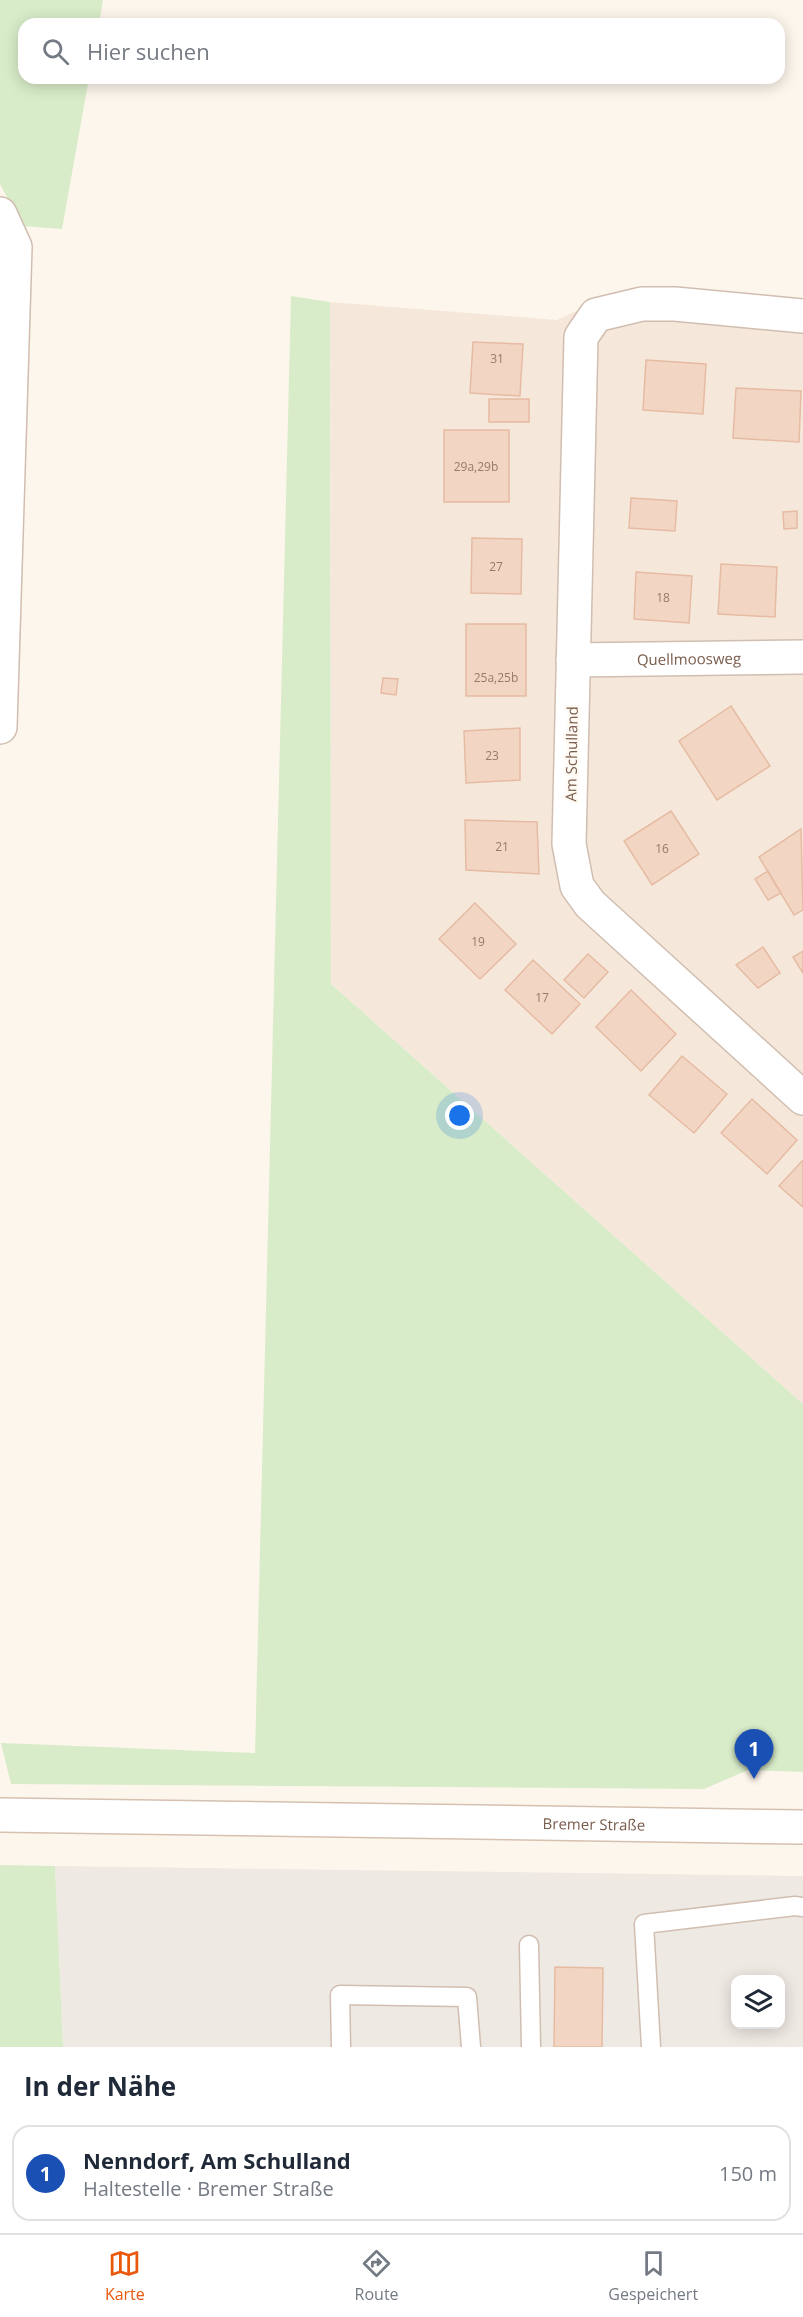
<!DOCTYPE html>
<html lang="de">
<head>
<meta charset="utf-8">
<style>
	body { margin:0; font-family:"Open Sans",sans-serif; background:#f2f2f3; color:#1f2937 }
	.controls { position:absolute; right:18px; bottom:18px; display:grid; overflow:hidden; border-radius:12px; box-shadow:0 3px 15px #0003 }
	.controls button { width:54px; height:54px; display:grid; place-items:center; padding:0; border:0; border-bottom:2px solid #e0e1e3; background:#fff; color:#1f2937; font:30px sans-serif }
	.you { position:absolute; left:460px; top:1116px; width:21px; height:21px; margin:-15px; border:4px solid #fff; border-radius:50%; background:#1a73e8; box-shadow:0 0 0 9px #1a73e833 }
	.badge { display:grid; place-items:center; width:39px; height:39px; border-radius:50%; background:#ea580c; color:#fff; font-size:20px; font-weight:700 }
	.pin { position:absolute; translate:-50% -50px; filter:drop-shadow(0 2px 3px #0008) }
	.pin::after { content:''; position:absolute; top:32px; width:21px; height:18px; background:inherit; clip-path:polygon(0 0,100% 0,50% 100%) }
	.list { margin:0; padding:0; list-style:none }
	h2 { display:flex; justify-content:space-between; align-items:center; height:78px; margin:0; padding:0 24px; font-size:26px }
	h2 small { font-size:20px; font-weight:400; color:#747a83 }
	.list li { display:grid; grid-template-columns:39px 1fr auto; gap:18px; align-items:center; box-sizing:border-box; height:96px; margin:0 12px 12px; padding:0 12px; border:2px solid #e0e1e3; border-radius:18px }
	.list b { display:block; font-size:22px; white-space:nowrap }
	.list p { margin:0; font-size:20px; white-space:nowrap; color:#747a83 }
	.list em { font-size:20px; font-style:normal; color:#747a83 }
	.icon { flex:none; width:33px; height:33px; fill:none; stroke:currentColor; stroke-width:2; stroke-linecap:round; stroke-linejoin:round }
	.map { position:relative; flex:none; width:803px; height:2047px; overflow:hidden }
	.search { position:absolute; background:#fff; box-shadow:0 3px 15px #0003; left:18px; right:18px; top:18px; height:66px; display:flex; align-items:center; gap:15px; box-sizing:border-box; padding:0 21px; border-radius:18px; color:#747a83; font-size:22px }
	.sheet { height:186px; background:#fff }
	nav { display:flex; justify-content:space-around; align-items:center; box-sizing:border-box; height:84px; border-top:2px solid #e0e1e3; background:#fff; font-size:16px; color:#747a83 }
	nav a { display:grid; justify-items:center; gap:3px }
	nav .on { color:#ea580c }
	.map>svg:first-child { display:block }
	.residential { fill:#f5e8da }
	.industrial { fill:#efe9e4; fill-rule:evenodd }
	.green { fill:#d8ecc9 }
	.building { fill:#f3d5c3; stroke:#e6bba3; stroke-width:1.5 }
	.lines { fill:none; stroke-linecap:round; stroke-linejoin:round }
	.service-casing { stroke:#d1beb0; stroke-width:21 }
	.minor-casing { stroke:#d1beb0; stroke-width:36 }
	.secondary-casing { stroke:#d6c0b0; stroke-width:36 }
	.service { stroke:#fff; stroke-width:18 }
	.minor { stroke:#fff; stroke-width:33 }
	.secondary { stroke:#fff; stroke-width:33 }
	.labels { text-anchor:middle; dominant-baseline:central; stroke-width:5; stroke-linejoin:round; paint-order:stroke }
	.number-label { font-size:12px; fill:#987a6a }
	.street-label { font-size:15px; fill:#7a5c4d; stroke:#fffaf3 }
</style>
</head>
<body>
<div class="map">
<svg width="803" height="2047" viewBox="0 0 803 2047">
	<rect width="100%" height="100%" fill="#fdf6ec"/>
	<!-- residential -->
	<path class="residential" d="M654 287 803 302V1404L331 984 330 302 557 320 599 300Z"/>
	<!-- industrial -->
	<path class="industrial" d="M55 1866 803 1876V2047H63ZM736 1980H780V2024H736Z"/>
	<!-- green -->
	<path class="green" d="M0 0H103L99 24H24V78H89L62 229 22 226 0 184Z
		M291 296 330 302 331 984 803 1404V1772L748 1770 704 1789 11 1784 1 1743 255 1753Z
		M0 1865 55 1866 63 2047H0Z"/>
	<!-- building -->
	<path class="building" d="M473 342 523 344 520 396 470 393Z
		M646 360 706 364 703 414 643 410Z
		M736 388 801 391 799 442 733 438Z
		M489 399H529V422H489Z
		M444 430H509V502H444Z
		M631 498 677 501 675 531 629 528Z
		M797 511V528L784 529 783 512Z
		M472 538 522 539 521 594 471 593Z
		M721 564 777 567 775 617 718 614Z
		M636 572 692 576 689 623 634 619Z
		M466 624H526V696H466Z
		M383 678 398 679 396 695 381 693Z
		M731 706 770 766 717 800 679 741Z
		M520 728V780L466 783 464 731Z
		M671 811 699 854 652 885 624 841Z
		M465 820 537 822 539 874 466 870Z
		M801 829 803 910 794 915 759 857Z
		M768 871 781 893 768 900 755 879Z
		M475 903 516 944 480 979 439 939Z
		M763 947 780 973 758 988 736 965Z
		M803 951V973L793 957Z
		M588 954 608 972 584 998 564 980Z
		M533 960 580 1004 552 1034 505 990Z
		M631 990 676 1034 641 1071 596 1027Z
		M682 1056 727 1094 694 1133 649 1095Z
		M752 1099 797 1140 767 1174 721 1133Z
		M803 1160V1207L779 1186Z
		M555 1967 603 1968 602 2047H554Z"/>
	<g class="lines">
		<defs>
			<path id="service" d="M529 1945 531 2047
				M341 2047 340 1995 467 1997 471 2047
				M651 2047 644 1924 795 1906 803 1907"/>
			<g id="minor">
				<path d="M0 214 15 247 0 727"/>
				<path d="M803 316 675 304H642L596 315 581 337 569 844 577 886 590 904 803 1098"/>
				<path id="s1" d="M573 660 803 657"/>
			</g>
			<g id="secondary">
				<path id="s2" d="M0 1815 803 1827"/>
			</g>
		</defs>
		<!-- service casing -->
		<use href="#service" class="service-casing"/>
		<!-- minor casing -->
		<use href="#minor" class="minor-casing"/>
		<!-- secondary casing -->
		<use href="#secondary" class="secondary-casing"/>
		<!-- service -->
		<use href="#service" class="service"/>
		<!-- minor -->
		<use href="#minor" class="minor"/>
		<!-- secondary -->
		<use href="#secondary" class="secondary"/>
	</g>
	<g class="labels">
		<!-- number labels -->
		<g class="number-label">
			<text x="497" y="358">31</text>
			<text x="476" y="466">29a,29b</text>
			<text x="496" y="566">27</text>
			<text x="663" y="597">18</text>
			<text x="496" y="677">25a,25b</text>
			<text x="492" y="755">23</text>
			<text x="502" y="846">21</text>
			<text x="662" y="848">16</text>
			<text x="478" y="941">19</text>
			<text x="542" y="997">17</text>
		</g>
		<!-- street labels -->
		<g class="street-label">
			<text stroke="none"><textPath href="#s1" startOffset="116">Quellmoosweg</textPath></text>
			<text transform="translate(571 754) rotate(-89)">Am Schulland</text>
			<text stroke="none"><textPath href="#s2" startOffset="594">Bremer Straße</textPath></text>
		</g>
	</g>
</svg>
<div class="controls">
<button><svg class="icon" aria-label="layers" viewBox="0 0 24 24"><path d="M12 4l9 5-9 5-9-5zM3 14l9 5 9-5"/></svg></button>
</div>
<div class="you"></div>
<div class="pin badge" style="left:754px;top:1779px;background:#1a4fb4">1</div>
<div class="search"><svg class="icon" aria-label="search" viewBox="0 0 24 24"><circle cx="10" cy="10" r="6"/><path d="M15 15l6 6"/></svg>Hier suchen</div>
</div>
<section class="sheet">
<h2>In der Nähe<small></small></h2>
<ul class="list">
<li><span class="badge" style="background:#1a4fb4">1</span><div><b>Nenndorf, Am Schulland</b><p>Haltestelle · Bremer Straße</p></div><em>150 m</em></li>
</ul>
</section>
<nav>
<a class="on"><svg class="icon" aria-label="map" viewBox="0 0 24 24"><path d="M3 6l6-2 6 2 6-2v14l-6 2-6-2-6 2zM9 4v14M15 6v14"/></svg>Karte</a>
<a><svg class="icon" aria-label="directions" viewBox="0 0 24 24"><path d="M12 3l9 9-9 9-9-9zM9 14v-3h6M13 9l2 2-2 2"/></svg>Route</a>
<a><svg class="icon" aria-label="saved" viewBox="0 0 24 24"><path d="M7 4h10v16l-5-4-5 4z"/></svg>Gespeichert</a>
</nav>
</body>
</html>
